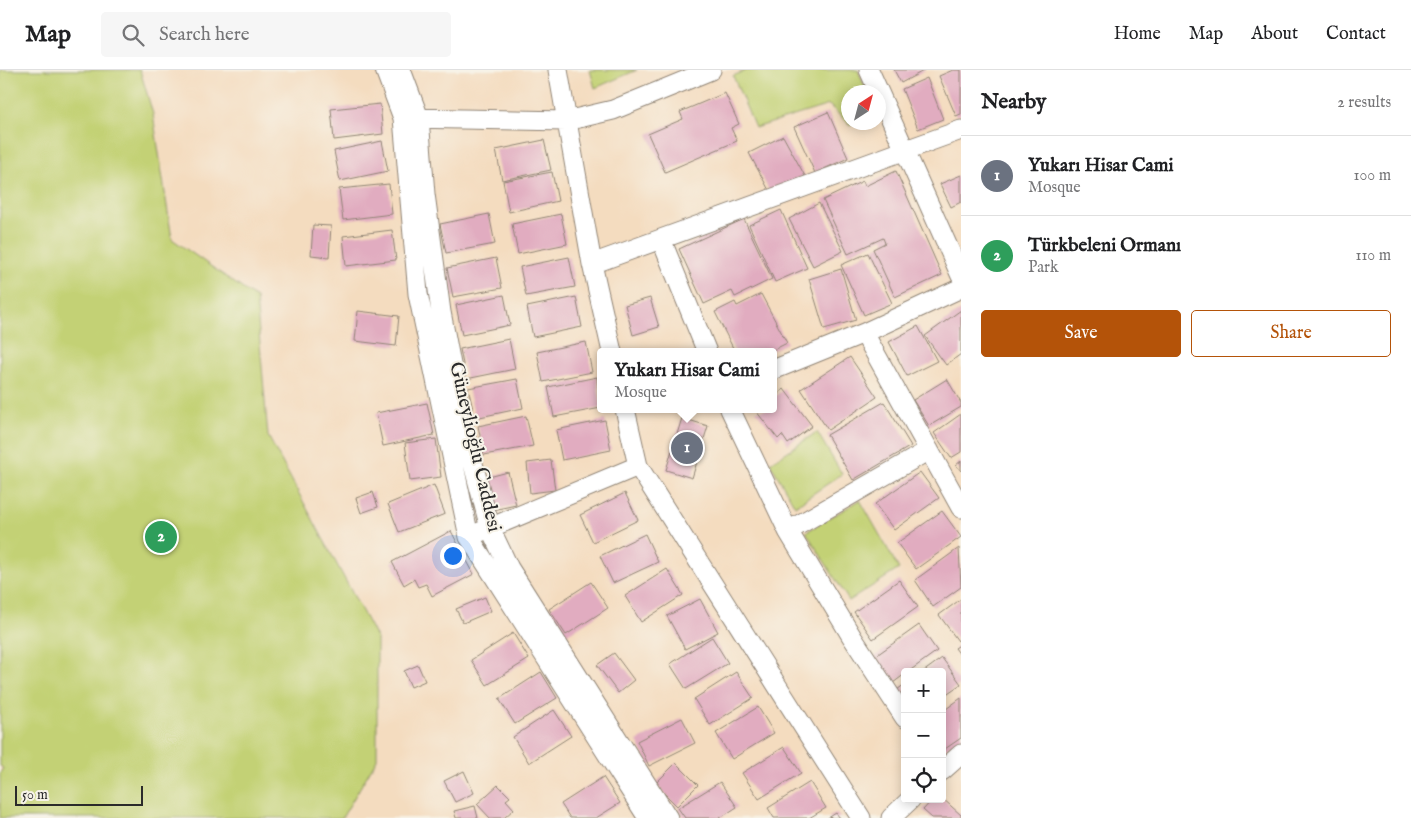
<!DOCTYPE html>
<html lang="en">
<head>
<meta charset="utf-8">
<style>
	body { margin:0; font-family:"IM FELL English",serif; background:#f6f6f6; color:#202124 }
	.controls { position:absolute; right:15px; bottom:15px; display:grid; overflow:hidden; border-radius:5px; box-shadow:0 2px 12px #0003 }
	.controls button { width:45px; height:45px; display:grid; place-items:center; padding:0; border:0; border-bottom:1px solid #e0e0e0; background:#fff; color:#202124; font:25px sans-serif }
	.compass { position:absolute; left:841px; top:15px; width:45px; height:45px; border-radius:50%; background:#fff; box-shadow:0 2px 12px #0003; rotate:36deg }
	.scale { position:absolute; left:15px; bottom:12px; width:128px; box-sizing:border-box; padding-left:5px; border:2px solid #2b2b2b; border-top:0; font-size:14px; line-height:18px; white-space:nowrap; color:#2b2b2b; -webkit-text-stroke:4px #f7f3e8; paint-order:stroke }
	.you { position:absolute; left:452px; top:485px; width:18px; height:18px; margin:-12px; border:4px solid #fff; border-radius:50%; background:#1a73e8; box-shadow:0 0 0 8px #1a73e833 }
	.badge { display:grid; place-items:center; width:32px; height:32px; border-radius:50%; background:#b45309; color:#fff; font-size:16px; font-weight:700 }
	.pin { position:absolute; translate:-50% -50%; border:2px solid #fff; box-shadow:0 1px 5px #0006 }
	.popup { position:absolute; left:597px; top:278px; width:180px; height:65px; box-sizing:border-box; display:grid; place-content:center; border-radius:5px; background:#fff; filter:drop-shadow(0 1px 4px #0005); font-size:16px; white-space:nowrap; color:#757577 }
	.popup b { font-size:19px; color:#202124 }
	.popup::after { content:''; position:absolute; left:50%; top:100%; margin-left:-10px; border:10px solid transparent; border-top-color:#fff }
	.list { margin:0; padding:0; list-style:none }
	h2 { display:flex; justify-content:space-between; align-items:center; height:65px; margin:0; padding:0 20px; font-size:21px }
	h2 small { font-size:16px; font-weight:400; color:#757577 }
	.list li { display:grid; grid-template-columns:32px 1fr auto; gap:15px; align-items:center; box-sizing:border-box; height:80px; padding:0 20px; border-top:1px solid #e0e0e0 }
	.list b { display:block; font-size:19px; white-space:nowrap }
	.list p { margin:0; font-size:16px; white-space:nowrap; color:#757577 }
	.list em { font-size:16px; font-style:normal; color:#757577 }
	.actions { display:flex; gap:10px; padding:15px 20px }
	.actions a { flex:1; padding:11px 0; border:1px solid #b45309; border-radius:5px; text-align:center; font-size:18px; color:#b45309 }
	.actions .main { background:#b45309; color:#fff }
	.icon { flex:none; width:28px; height:28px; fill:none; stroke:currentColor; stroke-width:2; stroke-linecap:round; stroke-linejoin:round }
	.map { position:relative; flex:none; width:961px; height:748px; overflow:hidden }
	header { display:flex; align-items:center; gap:30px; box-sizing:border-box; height:70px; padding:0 25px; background:#fff; border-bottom:1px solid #e0e0e0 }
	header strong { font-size:24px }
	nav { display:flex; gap:28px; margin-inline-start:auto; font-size:18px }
	.search { width:350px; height:45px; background:#f6f6f6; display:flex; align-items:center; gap:12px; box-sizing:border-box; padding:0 18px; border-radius:5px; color:#757577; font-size:19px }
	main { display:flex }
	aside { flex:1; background:#fff }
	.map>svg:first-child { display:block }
	.green { fill:#c3d174; stroke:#777e50 }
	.building { fill:#e1acc0 }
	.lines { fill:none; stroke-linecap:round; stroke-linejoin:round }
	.street-casing { stroke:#908475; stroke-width:21 }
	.street { stroke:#fff; stroke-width:19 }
	.labels { text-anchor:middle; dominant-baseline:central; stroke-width:4; stroke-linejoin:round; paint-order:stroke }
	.street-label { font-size:20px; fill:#2b2b2b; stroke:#f7f3e8 }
</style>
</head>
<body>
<header>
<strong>Map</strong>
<div class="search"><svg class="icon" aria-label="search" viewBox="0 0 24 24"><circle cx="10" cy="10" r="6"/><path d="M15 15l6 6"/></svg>Search here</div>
<nav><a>Home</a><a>Map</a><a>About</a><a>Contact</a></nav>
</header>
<main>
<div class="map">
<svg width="961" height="748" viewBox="0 0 961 748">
	<rect width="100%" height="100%" fill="#f7f3e8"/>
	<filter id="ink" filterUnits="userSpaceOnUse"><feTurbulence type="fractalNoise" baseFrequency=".02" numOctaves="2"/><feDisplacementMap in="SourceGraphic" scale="10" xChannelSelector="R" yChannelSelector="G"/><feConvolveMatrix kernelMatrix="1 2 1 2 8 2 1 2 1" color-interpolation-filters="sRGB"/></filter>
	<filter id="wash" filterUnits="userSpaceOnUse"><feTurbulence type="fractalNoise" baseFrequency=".0096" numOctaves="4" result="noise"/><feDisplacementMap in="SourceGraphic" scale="20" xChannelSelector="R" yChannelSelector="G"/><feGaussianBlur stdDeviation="1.12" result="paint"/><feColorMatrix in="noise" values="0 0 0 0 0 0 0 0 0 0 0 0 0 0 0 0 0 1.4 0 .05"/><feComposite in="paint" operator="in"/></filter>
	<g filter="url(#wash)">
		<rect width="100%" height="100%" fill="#f4dcbf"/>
		<!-- green -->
		<path class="green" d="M0 0H140L153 44 172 169 256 228 268 366 377 569V689L342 748H0V703L3 698 0 696Z
			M590 0H637L595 18Z
			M747 0H858L867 22H848V52L853 53 850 55 829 35 755 58 733 6Z
			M817 362 842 404 795 436 770 393Z
			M860 430 899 499 849 531 806 462Z"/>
		<g id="blocks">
			<!-- building -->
			<path class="building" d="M894 0H925L901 13Z
				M953 0H961V44L956 46 939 6Z
				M927 8 943 49 918 59 902 19Z
				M725 23 739 54 731 58 737 71 665 102 648 64 683 49 680 42Z
				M380 34 383 64 334 70 331 39Z
				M828 42 848 88 815 103 794 57Z
				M783 66 805 106 771 124 749 83Z
				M544 70 551 100 502 110 496 80Z
				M382 71 388 101 340 111 334 81Z
				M896 101 942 205 895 227 873 179 885 173 883 168 848 184 823 130 863 111 865 116Z
				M552 102 558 131 509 142 503 111Z
				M961 105V132L951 137 940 114Z
				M389 114 392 144 343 150 339 119Z
				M819 133 843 181 813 196 789 149Z
				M781 140 807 198 775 212 749 155Z
				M489 144 495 174 446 183 440 154Z
				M561 144 567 174 518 184 512 154Z
				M744 149 772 209 735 227 732 221 704 234 679 179Z
				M313 155 331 156 329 187 311 185Z
				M392 160 396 190 346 196 343 166Z
				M868 183 892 233 864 245 841 195Z
				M569 187 575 217 526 226 520 197Z
				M496 188 502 218 453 227 447 198Z
				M841 199 856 250 824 259 809 209Z
				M761 224 787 273 769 282H735L715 242 735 232 737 236Z
				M504 225 510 255 462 265 456 235Z
				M576 227 582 257 533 267 527 237Z
				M650 228 659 257 633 265 625 235Z
				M961 240V284L946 295 925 266Z
				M358 241 399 246 396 276 355 271Z
				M918 256 937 291 907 306 889 272Z
				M509 269 515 299 466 309 460 279Z
				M586 272 592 302 543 312 537 282Z
				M850 287 877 327 828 360 801 319Z
				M597 307 601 338 554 347 548 317Z
				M517 309 523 338 475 348 468 318Z
				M947 309 961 333V337L929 356 913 330Z
				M784 319 812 356 788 374 782 365 778 369 756 341 773 339V328Z
				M884 332 911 376 853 410 827 365Z
				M427 333 434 365 383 376 376 343Z
				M961 344V382L951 388 934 363Z
				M526 346 533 376 484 385 478 356Z
				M682 348 708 356 692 408 666 400Z
				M605 350 611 380 562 390 556 360Z
				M436 369 441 407 410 411 405 373Z
				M551 390 555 420 530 423 527 393Z
				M961 391V401L956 395Z
				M508 402 516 435 493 440 485 408Z
				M920 402 939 428 894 460 875 434Z
				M434 415 445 444 399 462 388 434Z
				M373 422 378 437 361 443 356 428Z
				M625 423 638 450 593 472 580 445Z
				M942 441 961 467 916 499 897 473Z
				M451 461 474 504 432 526 426 514 418 517 414 509 404 515 392 492Z
				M645 464 658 492 613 513 600 486Z
				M959 478 961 517 933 537 915 510Z
				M667 499 683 525 641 552 625 526Z
				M899 510 918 537 873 569 854 542Z
				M591 512 608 538 566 565 549 539Z
				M485 527 491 541 463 553 456 539Z
				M700 529 718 562 685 579 667 546Z
				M961 529V569L958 571 939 545Z
				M919 555 937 581 908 602H905V604L893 613 874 587Z
				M513 563 529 589 487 615 471 590Z
				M712 567 728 593 686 619 670 594Z
				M961 574V586L955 578Z
				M614 583 634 610 618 623 597 595Z
				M942 588 961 614 942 627V602H923Z
				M418 595 425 611 411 617 404 601Z
				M541 602 557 628 515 654 499 629Z
				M736 602 753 628 710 655 694 629Z
				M905 614V630L897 620Z
				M961 628V668L942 681V642Z
				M758 637 774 663 732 689 716 663Z
				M554 640 571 666 529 693 513 667Z
				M682 648 695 673 649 696 637 671Z
				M784 677 801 703 759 729 742 703Z
				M676 693 698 715 677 736 655 714Z
				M464 701 474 723 455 732 444 711Z
				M603 707 620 733 596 748H570L561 734Z
				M720 712 737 737 720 748H685L678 738Z
				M810 712 826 738 809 748H774L768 738Z
				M498 715 510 727 506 730 514 739 504 748H490L477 734Z
				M942 728 961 745V748H932L923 740 933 729Z
				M475 736 478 748H456L454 741Z
				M836 743 840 748H828Z"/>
		</g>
	</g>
	<g filter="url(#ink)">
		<use href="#blocks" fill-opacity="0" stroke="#908475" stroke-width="1"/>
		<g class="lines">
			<defs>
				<path id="street" d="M385 0 403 48 418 224 469 467 648 748
					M401 0 419 48 425 124 441 242 462 352 490 458 509 498 668 748
					M558 0 592 194 612 282
					M869 0 961 206
					M407 48 566 51 613 40 711 0
					M661 169 707 282
					M592 194 961 60
					M961 218 864 263 961 438
					M773 300 864 263
					M625 339 638 396 861 748
					M730 339 788 461
					M480 462 638 396
					M905 648 852 567 788 461 929 380
					M942 701 961 684
					M891 748 911 729"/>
			</defs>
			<!-- street casing -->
			<use href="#street" class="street-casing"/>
			<!-- street -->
			<use href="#street" class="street"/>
		</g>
	</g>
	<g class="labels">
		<!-- street labels -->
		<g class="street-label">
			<text transform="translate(475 377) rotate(77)">Güneylioğlu Caddesi</text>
		</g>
	</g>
</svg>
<div class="controls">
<button>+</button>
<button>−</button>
<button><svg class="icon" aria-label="locate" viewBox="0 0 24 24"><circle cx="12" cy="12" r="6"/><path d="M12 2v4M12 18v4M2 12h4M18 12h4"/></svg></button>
</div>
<svg class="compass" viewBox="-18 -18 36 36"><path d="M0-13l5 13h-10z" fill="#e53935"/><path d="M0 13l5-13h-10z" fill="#757577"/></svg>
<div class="scale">50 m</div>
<div class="you"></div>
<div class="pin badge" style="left:687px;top:378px;background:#6b7280">1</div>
<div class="popup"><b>Yukarı Hisar Cami</b>Mosque</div>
<div class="pin badge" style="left:161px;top:467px;background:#2e9e5b">2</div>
</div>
<aside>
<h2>Nearby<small>2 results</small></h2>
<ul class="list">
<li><span class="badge" style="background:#6b7280">1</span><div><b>Yukarı Hisar Cami</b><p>Mosque</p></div><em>100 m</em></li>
<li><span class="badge" style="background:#2e9e5b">2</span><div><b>Türkbeleni Ormanı</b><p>Park</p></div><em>110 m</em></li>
</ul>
<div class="actions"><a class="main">Save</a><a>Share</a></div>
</aside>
</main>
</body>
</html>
